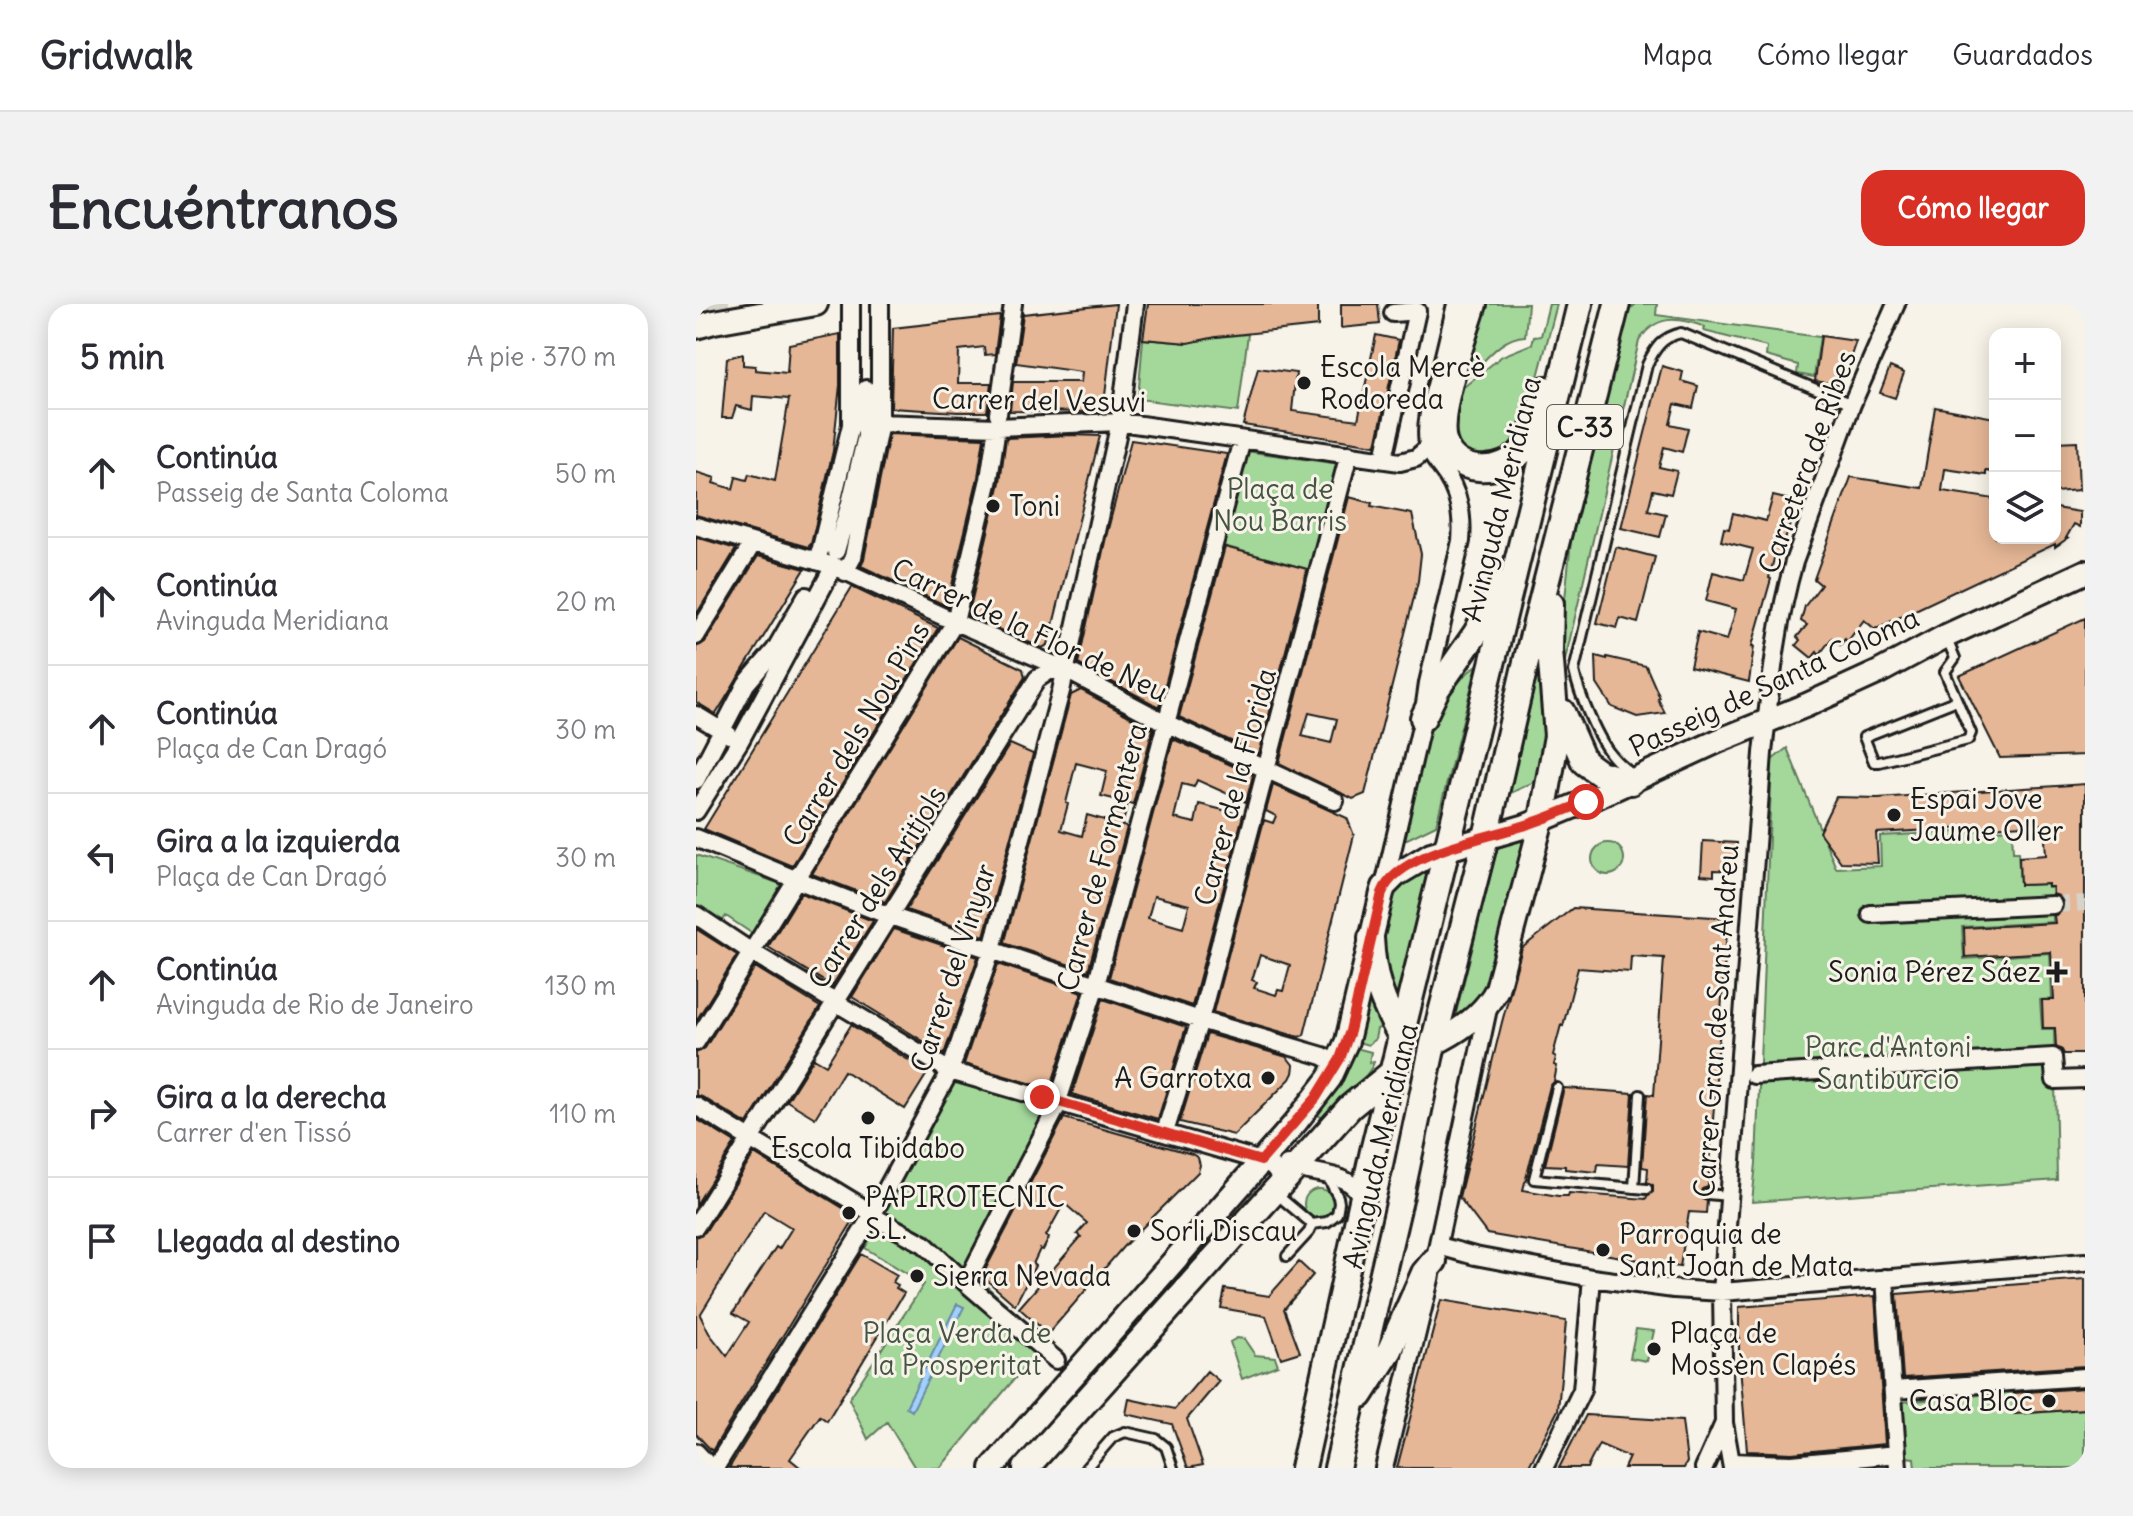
<!DOCTYPE html>
<html lang="es">
<head>
<meta charset="utf-8">
<style>
	body { margin:0; font-family:Delius,sans-serif; background:#f2f2f3; color:#2b2b33 }
	.controls { position:absolute; right:24px; top:24px; display:grid; overflow:hidden; border-radius:16px; box-shadow:0 4px 20px #0003 }
	.controls button { width:72px; height:72px; display:grid; place-items:center; padding:0; border:0; border-bottom:2px solid #e1e1e2; background:#fff; color:#2b2b33; font:40px sans-serif }
	.stop { position:absolute; width:24px; height:24px; margin:-18px; border:6px solid #d93025; border-radius:50%; background:#fff }
	.stop.end { background:#d93025; border-color:#fff; box-shadow:0 2px 8px #0008 }
	.list { margin:0; padding:0; list-style:none }
	h2 { display:flex; justify-content:space-between; align-items:center; height:104px; margin:0; padding:0 32px; font-size:34px }
	h2 small { font-size:26px; font-weight:400; color:#7c7c81 }
	.list li { display:grid; grid-template-columns:52px 1fr auto; gap:24px; align-items:center; box-sizing:border-box; height:128px; padding:0 32px; border-top:2px solid #e1e1e2 }
	.list b { display:block; font-size:30px; white-space:nowrap }
	.list p { margin:0; font-size:26px; white-space:nowrap; color:#7c7c81 }
	.list em { font-size:26px; font-style:normal; color:#7c7c81 }
	.icon { flex:none; width:44px; height:44px; fill:none; stroke:currentColor; stroke-width:2; stroke-linecap:round; stroke-linejoin:round }
	.map { position:relative; flex:none; width:1389px; height:1164px; overflow:hidden; border-radius:24px }
	header { display:flex; align-items:center; gap:48px; box-sizing:border-box; height:112px; padding:0 40px; background:#fff; border-bottom:2px solid #e1e1e2 }
	header strong { font-size:38px }
	nav { display:flex; gap:44px; margin-inline-start:auto; font-size:28px }
	.intro { display:flex; align-items:center; justify-content:space-between; box-sizing:border-box; height:192px; padding:0 48px }
	h1 { margin:0; font-size:56px }
	.button { padding:20px 36px; border-radius:24px; background:#d93025; color:#fff; font-size:28px; font-weight:700 }
	main { display:flex; gap:48px; padding:0 48px }
	aside { flex:1; background:#fff; border-radius:24px; box-shadow:0 4px 20px #0003 }
	.map>svg:first-child { display:block }
	.green { fill:#a4d89b; stroke:#607a5c; stroke-width:2 }
	.water { fill:#a0d1fd; stroke:#6b89a3; stroke-width:2 }
	.building { fill:#e5b796; stroke:#1c1c1c; stroke-width:2; fill-rule:evenodd }
	.lines { fill:none; stroke-linecap:round; stroke-linejoin:round }
	.street-tunnel { stroke:#d6d3c9; stroke-width:16; stroke-dasharray:16 8; stroke-linecap:butt }
	.highway-tunnel { stroke:#d6d3c9; stroke-width:28; stroke-dasharray:28 14; stroke-linecap:butt }
	.lane-casing { stroke:#1c1c1c; stroke-width:14 }
	.street-casing { stroke:#1c1c1c; stroke-width:22 }
	.secondary-casing { stroke:#1c1c1c; stroke-width:28 }
	.primary-casing { stroke:#1c1c1c; stroke-width:30 }
	.lane { stroke:#f7f3e8; stroke-width:8 }
	.street { stroke:#f7f3e8; stroke-width:16 }
	.secondary { stroke:#f7f3e8; stroke-width:22 }
	.primary { stroke:#f7f3e8; stroke-width:24 }
	.route { stroke:#d93025; stroke-width:10 }
	.poi-dot { fill:#1c1c1c; stroke:#f7f3e8; stroke-width:3 }
	.labels { text-anchor:middle; dominant-baseline:central; stroke-width:6; stroke-linejoin:round; paint-order:stroke }
	.shield { fill:#f7f3e8; stroke:#5e5c59; stroke-width:2 }
	.shield-label { font-size:26px; font-weight:bold; fill:#1c1c1c }
	.poi-label { font-size:28px; fill:#1c1c1c; stroke:#f7f3e8; text-anchor:start }
	.street-label { font-size:28px; fill:#1c1c1c; stroke:#f7f3e8 }
	.park-label { font-size:28px; fill:#455442; stroke:#f7f3e8 }
</style>
</head>
<body>
<header>
<strong>Gridwalk</strong>
<nav><a>Mapa</a><a>Cómo llegar</a><a>Guardados</a></nav>
</header>
<div class="intro"><h1>Encuéntranos</h1><a class="button">Cómo llegar</a></div>
<main>
<aside>
<h2>5 min<small>A pie · 370 m</small></h2>
<ul class="list">
<li><svg class="icon" aria-label="ahead" viewBox="0 0 24 24"><path d="M12 20V5M6 11l6-6 6 6"/></svg><div><b>Continúa</b><p>Passeig de Santa Coloma</p></div><em>50 m</em></li>
<li><svg class="icon" aria-label="ahead" viewBox="0 0 24 24"><path d="M12 20V5M6 11l6-6 6 6"/></svg><div><b>Continúa</b><p>Avinguda Meridiana</p></div><em>20 m</em></li>
<li><svg class="icon" aria-label="ahead" viewBox="0 0 24 24"><path d="M12 20V5M6 11l6-6 6 6"/></svg><div><b>Continúa</b><p>Plaça de Can Dragó</p></div><em>30 m</em></li>
<li><svg class="icon" aria-label="left" viewBox="0 0 24 24"><path d="M17 20v-9H6M10 6l-5 5 5 5"/></svg><div><b>Gira a la izquierda</b><p>Plaça de Can Dragó</p></div><em>30 m</em></li>
<li><svg class="icon" aria-label="ahead" viewBox="0 0 24 24"><path d="M12 20V5M6 11l6-6 6 6"/></svg><div><b>Continúa</b><p>Avinguda de Rio de Janeiro</p></div><em>130 m</em></li>
<li><svg class="icon" aria-label="right" viewBox="0 0 24 24"><path d="M7 20v-9h11M14 6l5 5-5 5"/></svg><div><b>Gira a la derecha</b><p>Carrer d'en Tissó</p></div><em>110 m</em></li>
<li><svg class="icon" aria-label="arrive" viewBox="0 0 24 24"><path d="M6 21V4h12l-3 4 3 4H6"/></svg><div><b>Llegada al destino</b></div></li>
</ul>
</aside>
<div class="map">
<svg width="1389" height="1164" viewBox="0 0 1389 1164">
	<rect width="100%" height="100%" fill="#f7f3e8"/>
	<filter id="ink" filterUnits="userSpaceOnUse"><feTurbulence type="fractalNoise" baseFrequency=".0125" numOctaves="2"/><feDisplacementMap in="SourceGraphic" scale="16" xChannelSelector="R" yChannelSelector="G"/><feConvolveMatrix kernelMatrix="1 2 1 2 8 2 1 2 1" color-interpolation-filters="sRGB"/></filter>
	<g filter="url(#ink)">
		<!-- green -->
		<path class="green" d="M784 0H832L829 32C805 33 790 56 773 72L765 64Z
			M853 0H861L832 111 820 138 794 158 765 149 753 124 764 86 806 52 836 40 838 33 845 32Z
			M940 0H961L960 11 1124 33 1118 73 1101 70 1102 61 1070 52 1071 43 1008 27 1009 23C981 13 960 10 943 37L867 365 866 324 875 237 933 6Z
			M552 30 542 108 442 95 447 35 492 39 520 33Z
			M549 147 644 160 615 266 524 241Z
			M781 361 740 521 705 538C720 476 728 401 781 361Z
			M841 373C860 404 849 442 844 475L813 490Z
			M1091 444 1140 564 1185 562 1184 532 1316 525 1317 548H1322L1324 581 1351 580 1352 584H1356L1357 618 1266 623 1268 655 1354 649 1356 695 1344 696 1346 725H1358L1361 876 1056 898 1060 859 1076 456Z
			M828 533 829 538 794 672 785 692 758 717 802 542Z
			M896 555a16 16 0 1 1 32 0a16 16 0 1 1-32 0Z
			M0 551 88 581 57 630 30 612 25 619 0 601Z
			M730 565 732 567 700 701 680 656 693 595 707 579Z
			M672 673 685 714 684 724 681 725 679 735 672 741 662 738Z
			M656 743 675 748 673 759 678 758C675 771 640 803 629 816L619 809Z
			M259 775 363 806 279 972 351 1036 244 1164H219L191 1118 172 1135 153 1095 228 980 169 944Z
			M608 900a15 15 0 1 1 30 0a15 15 0 1 1-30 0Z
			M940 1025 958 1027 951 1057 934 1054Z
			M541 1034 548 1035 559 1051 579 1053 582 1061 546 1075 534 1038Z
			M1317 1088 1319 1110 1389 1105V1164H1219L1218 1154 1210 1153 1206 1098Z"/>
		<!-- water -->
		<path class="water" d="M261 1000 268 1003 216 1107 210 1103Z"/>
		<!-- building -->
		<path class="building" d="M420 0 407 108 314 107 317 78H385L386 68 320 59 327 10Z
			M452 0H622V22L520 33 492 39 447 35Z
			M645 0H682L684 20 645 24Z
			M304 12 299 50 289 51 288 43 263 46 262 79H295L291 108H262L195 104 197 24Z
			M144 30V81L137 147 115 240 112 243 0 211V168L19 174 17 179 37 185 40 173 51 176 53 170 79 177 93 95 57 92 56 106 40 102 36 114H26L31 54 47 50V61L59 62V66L91 69 93 40Z
			M680 31 703 36 680 141 547 121 562 64 600 69 596 107 662 116Z
			M1125 32 1160 37 1152 60 1147 59 1144 81 1119 77Z
			M966 62 987 68 985 77 1002 82 997 104 979 100 974 120 992 124 986 148 968 143 963 163 981 167 975 190 957 186 952 206 970 210 964 233 925 224Z
			M1194 63 1208 69 1199 94 1184 89Z
			M1239 103 1299 114V155L1297 168 1290 167V171L1249 165 1246 187 1299 195V234H1359V204L1384 208V223L1378 220 1370 234H1372L1359 243V240L1179 325 1168 316 1151 338 1149 335 1144 341 1136 334 1123 351 1121 348 1116 354 1100 341 1104 336 1101 333 1111 321 1105 317 1109 302 1125 281 1118 275 1155 173 1226 184Z
			M193 130 288 134 282 173 251 302 165 262 168 255Z
			M375 131 404 132 352 341 346 344 272 312 304 178 310 134Z
			M435 136 531 150 463 403 382 360 410 233Z
			M1381 137 1383 186 1359 188V138Z
			M1077 192 1098 197 1095 217 1084 252 1079 251 1073 274 1075 275 1056 342H1058L1053 378 994 363 1002 328 1031 336 1040 305 1010 297 1017 268 1048 276 1057 245 1025 237 1028 224 1033 225 1037 209 1070 217Z
			M653 193 676 199 675 202 716 210 725 250 722 277 669 490 657 495 583 459ZM613 409 641 415 635 439 606 432Z
			M0 233 40 245 0 311Z
			M529 243 611 265 563 450 483 413Z
			M920 243 959 253 942 319 924 314 921 324 901 319Z
			M62 252 109 265 20 410 0 398V343L9 338Z
			M156 283 242 324 96 562 8 525Z
			M1389 314V451L1304 454 1263 372Z
			M262 333 327 365 329 373 189 598 116 570Z
			M900 352 911 355V353L950 362 964 394 962 395 969 409 941 413 916 403 901 380Z
			M385 386 457 425 437 500 432 499 426 522 431 523 392 667 311 640 309 637 375 391ZM380 459 411 467 405 492 422 496 415 518 391 511 386 532 365 526 372 500 370 499Z
			M477 435 557 471 550 498 501 476 498 483 486 480 478 514 499 519 503 500 547 511 496 702 413 674ZM458 592 493 601 487 624 452 614Z
			M314 440 337 450 288 632 210 606Z
			M1389 480V750H1368L1366 746 1360 743 1359 724H1347L1346 696H1358L1355 648 1269 653 1268 624 1359 619 1358 612 1366 607 1367 596 1363 592 1357 590V583H1352V580L1324 581 1323 553 1350 551 1348 520 1180 529 1182 559 1145 558 1123 528 1140 493 1182 494Z
			M577 481 651 514 658 531 608 731 603 733 517 708 568 516 577 519 580 512 570 507ZM564 651 594 661 587 687 582 686 580 691 558 684 561 678 556 676Z
			M1007 537 1041 539 1039 567 1018 566V572L1005 571Z
			M105 589 177 617 136 682 72 643Z
			M877 604 1032 614 1012 883 1006 885 1004 890 1006 895 1011 897 1010 909 993 908 984 963 791 930 763 893 806 718 826 644ZM935 652 968 654 958 791 951 790 946 863 952 864 951 878 957 881V888L951 892 950 895 873 889 872 892H862L827 886 854 782 858 778 861 762 858 761 860 753 857 751 865 721 867 722 882 664 934 668Z
			M0 625 41 651 0 717Z
			M198 625 282 653 248 750 156 693Z
			M302 660 386 688 354 785 268 760Z
			M59 663 124 703 51 820 6 793 0 791V749L9 744Z
			M407 695 490 723 462 815 376 790Z
			M155 721 232 768 209 805 148 767 119 814 91 797 118 754 130 761Z
			M511 730 591 753 598 762 597 769 594 775 538 831 484 818Z
			M868 784 937 789 932 862 902 860 901 868 869 865V862L849 861Z
			M368 814 496 850 502 854 504 861 502 868 427 943 352 1030 323 1004 385 933 381 930 391 919 368 899 350 932 353 934 347 946 344 945 337 960 339 962 319 1001 286 972Z
			M0 815 39 839 0 901Z
			M58 850 160 912 16 1147 0 1130V933L9 928ZM68 907 96 924 83 945 80 943 37 1009 53 1018 31 1052 13 1029 4 1011Z
			M165 950 201 971 197 978 202 981 200 984 208 989 131 1117 124 1112 94 1155 105 1164H33Z
			M603 958 617 971 588 1005 604 1048 585 1054 570 1012 525 1004 529 985 573 992Z
			M1389 975V1062L1207 1074 1201 990Z
			M1179 992 1189 1140 1096 1149 1051 1147 1043 1049V1003Z
			M745 996 870 1017 862 1106 832 1164H701Z
			M511 1067 523 1077 491 1115 507 1161 492 1164 476 1120 430 1110 433 1095 479 1105Z
			M1389 1084V1105L1318 1110 1317 1089Z
			M890 1111 986 1117 991 1158 988 1164H928L933 1153 903 1140 891 1164H863Z"/>
		<g class="lines">
			<!-- street-tunnel -->
			<path class="street-tunnel" d="M1357 601 1389 599"/>
			<!-- highway-tunnel -->
			<path class="highway-tunnel" d="M8 13 51 0"/>
			<defs>
				<path id="lane" d="M1250 333 1259 354 1249 368 1275 429 1272 436 1183 458H1178L1168 433 1261 396
					M937 471C931 466 923 460 918 454 902 437 883 390 878 367L951 61C959 44 966 33 985 29L1156 100
					M861 784 838 875 951 885
					M938 884 944 791
					M579 889 616 920 631 918 641 910 643 899 642 893 631 872
					M1011 890 1033 892
					M591 952 613 928 616 920
					M390 1164 417 1133 429 1128 460 1135 470 1143 477 1164"/>
				<path id="street" d="M302 110 317 0
					M184 119 301 123 424 118 704 158 720 154 733 143
					M690 145 721 7 697 9
					M0 222 138 262 259 318 368 365 470 419 639 497
					M140 247 154 199 170 132V85
					M120 257 125 244 155 121V0
					M149 268 157 253 184 119V0
					M0 332 57 239
					M0 411 33 431
					M0 476 50 380 79 346 110 292
					M0 507 44 437 138 262
					M0 534 101 576 194 612 504 716 627 752 637 758 640 763
					M688 582 727 414 732 379 765 237C767 214 764 192 751 172 744 161 735 153 732 140 728 116 738 90 744 67 750 45 755 22 760 0
					M1175 610 1357 601
					M0 611 54 647 254 767 565 857C576 862 583 866 584 879
					M0 738 259 318 293 175 301 123
					M1058 771 1357 753 1359 776 1389 775
					M362 797 400 681 546 136
					M0 802 171 906
					M469 828 504 716 653 150
					M591 861C615 872 656 866 666 895
					M182 915 228 940 270 979 360 1056
					M0 922 341 375 353 367 368 365
					M743 942 779 952 896 974 978 985 1026 988 1389 958
					M740 949 793 700
					M1189 974 1202 1164
					M270 979 359 807
					M1197 1086 1389 1073
					M0 1148 15 1164
					M1035 1158 1096 1160 1201 1150
					M19 1164 177 910 254 767 296 645 365 387 424 118 439 0
					M688 1164 735 971
					M848 1164 886 1086 896 974
					M1008 1164 1028 1119
					M1036 1164 1028 1119 1026 988 1067 449C1074 386 1080 320 1098 258L1156 100 1200 0"/>
				<path id="secondary" d="M0 23 18 18 120 0
					M737 740C762 728 788 711 801 685L846 515
					M296 1164 600 818 634 774 651 737 686 589 688 583 700 571 735 550 830 522 898 494 1022 437 1111 401 1181 369 1250 332 1389 268"/>
				<path id="primary" d="M778 0C768 33 743 100 747 132 753 173 809 173 829 143 837 129 844 101 850 85
					M866 408 888 458 903 469 935 478
					M727 414 741 385 780 329 807 280
					M846 515 861 432 854 346 855 300
					M675 634C677 675 686 698 705 733
					M665 1091 694 1046 728 969 738 957
					M330 1164 654 803 699 766
					M607 1164 677 847 884 0
					M641 1164 706 887 737 740 790 533 828 366 921 0"/>
			</defs>
			<!-- lane casing -->
			<use href="#lane" class="lane-casing"/>
			<!-- street casing -->
			<use href="#street" class="street-casing"/>
			<!-- secondary casing -->
			<use href="#secondary" class="secondary-casing"/>
			<!-- primary casing -->
			<use href="#primary" class="primary-casing"/>
			<!-- lane -->
			<use href="#lane" class="lane"/>
			<!-- street -->
			<use href="#street" class="street"/>
			<!-- secondary -->
			<use href="#secondary" class="secondary"/>
			<!-- primary -->
			<use href="#primary" class="primary"/>
		</g>
	</g>
	<g class="lines" filter="url(#ink)">
		<!-- route -->
		<path class="route" d="M346 793 565 857 620 794 644 755 654 727 686 589C701 549 790 534 827 522 848 516 869 506 890 498"/>
	</g>
	<!-- markers -->
	<g class="poi-dot">
		<circle cx="608" cy="79" r="8"/>
		<circle cx="297" cy="202" r="8"/>
		<circle cx="1198" cy="511" r="8"/>
		<path d="M1357 656h8v8h8v8h-8v8h-8v-8h-8v-8h8z"/>
		<circle cx="572" cy="774" r="8"/>
		<circle cx="172" cy="814" r="8"/>
		<circle cx="153" cy="909" r="8"/>
		<circle cx="438" cy="927" r="8"/>
		<circle cx="907" cy="946" r="8"/>
		<circle cx="221" cy="972" r="8"/>
		<circle cx="958" cy="1045" r="8"/>
		<circle cx="1353" cy="1097" r="8"/>
	</g>
	<g class="labels">
		<!-- shield labels -->
		<rect class="shield" x="851" y="101" width="76" height="44" rx="6"/>
		<g class="shield-label">
			<text x="889" y="123">C-33</text>
		</g>
		<!-- poi labels -->
		<g class="poi-label">
			<text x="624" y="63">Escola Mercè<tspan x="624" dy="32">Rodoreda</tspan></text>
			<text x="313" y="202">Toni</text>
			<text x="1214" y="495">Espai Jove<tspan x="1214" dy="32">Jaume Oller</tspan></text>
			<text x="1345" y="668" text-anchor="end">Sonia Pérez Sáez</text>
			<text x="556" y="774" text-anchor="end">A Garrotxa</text>
			<text x="172" y="844" text-anchor="middle">Escola Tibidabo</text>
			<text x="169" y="893">PAPIROTECNIC<tspan x="169" dy="32">S.L.</tspan></text>
			<text x="454" y="927">Sorli Discau</text>
			<text x="923" y="930">Parroquia de<tspan x="923" dy="32">Sant Joan de Mata</tspan></text>
			<text x="237" y="972">Sierra Nevada</text>
			<text x="974" y="1029">Plaça de<tspan x="974" dy="32">Mossèn Clapés</tspan></text>
			<text x="1337" y="1097" text-anchor="end">Casa Bloc</text>
		</g>
		<!-- street labels -->
		<g class="street-label">
			<text transform="translate(343 96) rotate(1)">Carrer del Vesuvi</text>
			<text transform="translate(1111 158) rotate(-70)">Carretera de Ribes</text>
			<text transform="translate(805 195) rotate(-76)">Avinguda Meridiana</text>
			<text transform="translate(334 326) rotate(25)">Carrer de la Flor de Neu</text>
			<text transform="translate(1078 378) rotate(-25)">Passeig de Santa Coloma</text>
			<text transform="translate(160 430) rotate(-59)">Carrer dels Nou Pins</text>
			<text transform="translate(539 483) rotate(-75)">Carrer de la Florida</text>
			<text transform="translate(406 553) rotate(-75)">Carrer de Formentera</text>
			<text transform="translate(181 583) rotate(-58)">Carrer dels Aritjols</text>
			<text transform="translate(257 664) rotate(-72)">Carrer del Vinyar</text>
			<text transform="translate(1020 717) rotate(-86)">Carrer Gran de Sant Andreu</text>
			<text transform="translate(684 842) rotate(-77)">Avinguda Meridiana</text>
		</g>
		<!-- park labels -->
		<g class="park-label">
			<text x="584" y="185">Plaça de<tspan x="584" dy="32">Nou Barris</tspan></text>
			<text x="1192" y="743">Parc d'Antoni<tspan x="1192" dy="32">Santiburcio</tspan></text>
			<text x="261" y="1029">Plaça Verda de<tspan x="261" dy="32">la Prosperitat</tspan></text>
		</g>
	</g>
</svg>
<div class="controls">
<button>+</button>
<button>−</button>
<button><svg class="icon" aria-label="layers" viewBox="0 0 24 24"><path d="M12 4l9 5-9 5-9-5zM3 14l9 5 9-5"/></svg></button>
</div>
<div class="stop" style="left:890px;top:498px"></div>
<div class="stop end" style="left:346px;top:793px"></div>
</div>
</main>
</body>
</html>
